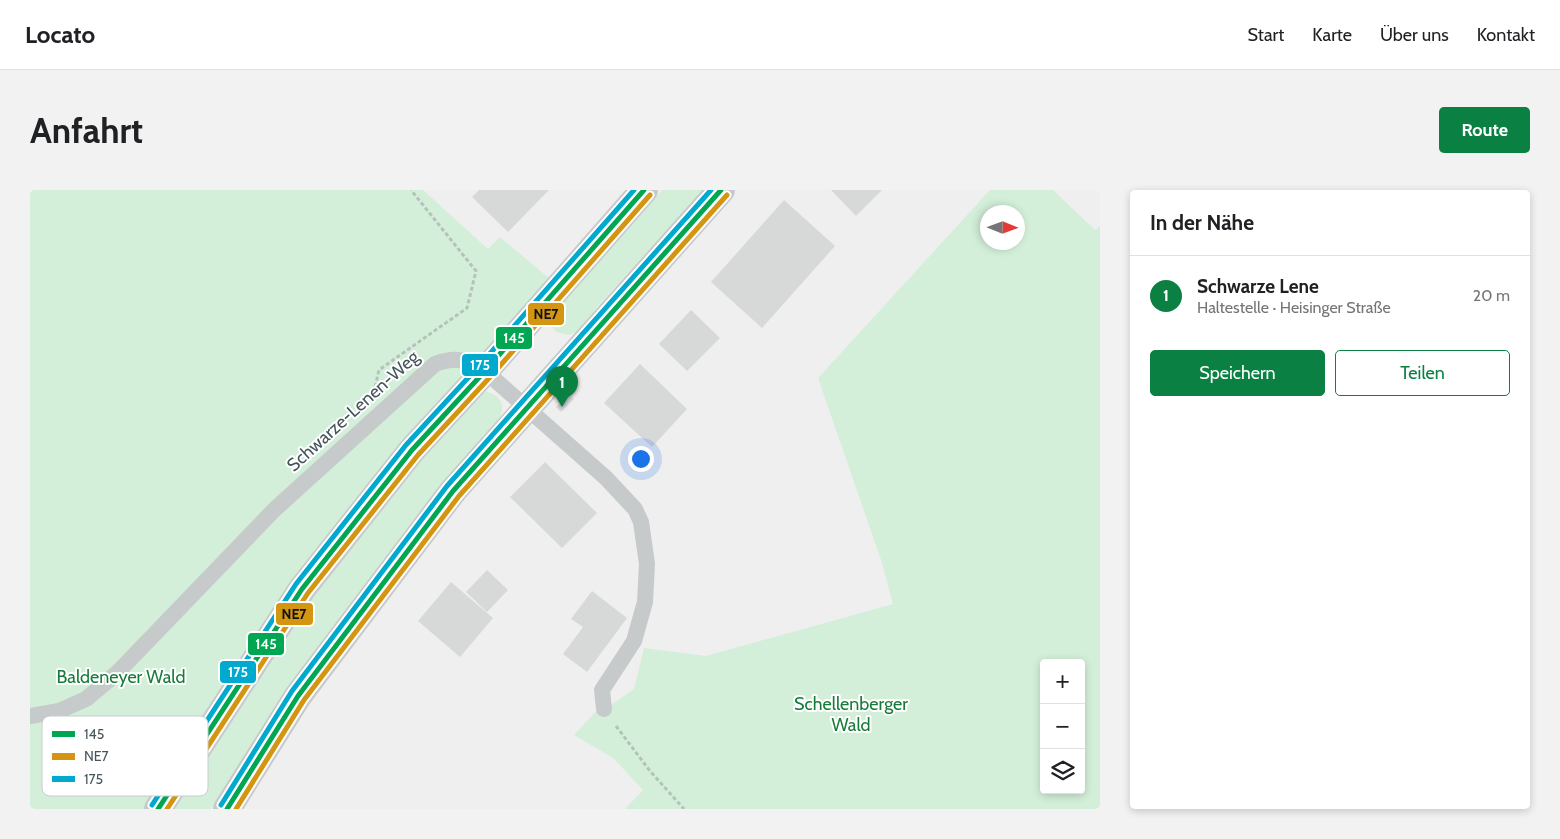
<!DOCTYPE html>
<html lang="de">
<head>
<meta charset="utf-8">
<style>
	body { margin:0; font-family:Cabin,sans-serif; background:#f2f2f2; color:#202124 }
	.controls { position:absolute; right:15px; bottom:15px; display:grid; overflow:hidden; border-radius:5px; box-shadow:0 2px 8px #0003 }
	.controls button { width:45px; height:45px; display:grid; place-items:center; padding:0; border:0; border-bottom:1px solid #e0e0e0; background:#fff; color:#202124; font:25px sans-serif }
	.compass { position:absolute; left:950px; top:15px; width:45px; height:45px; border-radius:50%; background:#fff; box-shadow:0 2px 8px #0003; rotate:91deg }
	.you { position:absolute; left:610px; top:268px; width:18px; height:18px; margin:-12px; border:4px solid #fff; border-radius:50%; background:#1a73e8; box-shadow:0 0 0 8px #1a73e833 }
	.badge { display:grid; place-items:center; width:32px; height:32px; border-radius:50%; background:#0b8043; color:#fff; font-size:16px; font-weight:700 }
	.pin { position:absolute; translate:-50% -41px; filter:drop-shadow(0 1px 2px #0008) }
	.pin::after { content:''; position:absolute; top:26px; width:18px; height:15px; background:inherit; clip-path:polygon(0 0,100% 0,50% 100%) }
	.list { margin:0; padding:0; list-style:none }
	h2 { display:flex; justify-content:space-between; align-items:center; height:65px; margin:0; padding:0 20px; font-size:21px }
	h2 small { font-size:16px; font-weight:400; color:#757577 }
	.list li { display:grid; grid-template-columns:32px 1fr auto; gap:15px; align-items:center; box-sizing:border-box; height:80px; padding:0 20px; border-top:1px solid #e0e0e0 }
	.list b { display:block; font-size:19px; white-space:nowrap }
	.list p { margin:0; font-size:16px; white-space:nowrap; color:#757577 }
	.list em { font-size:16px; font-style:normal; color:#757577 }
	.actions { display:flex; gap:10px; padding:15px 20px }
	.actions a { flex:1; padding:11px 0; border:1px solid #0b8043; border-radius:5px; text-align:center; font-size:18px; color:#0b8043 }
	.actions .main { background:#0b8043; color:#fff }
	.icon { flex:none; width:28px; height:28px; fill:none; stroke:currentColor; stroke-width:2; stroke-linecap:round; stroke-linejoin:round }
	.map { position:relative; flex:none; width:1070px; height:619px; overflow:hidden; border-radius:5px }
	header { display:flex; align-items:center; gap:30px; box-sizing:border-box; height:70px; padding:0 25px; background:#fff; border-bottom:1px solid #e0e0e0 }
	header strong { font-size:24px }
	nav { display:flex; gap:28px; margin-inline-start:auto; font-size:18px }
	.intro { display:flex; align-items:center; justify-content:space-between; box-sizing:border-box; height:120px; padding:0 30px }
	h1 { margin:0; font-size:35px }
	.button { padding:12px 22px; border-radius:5px; background:#0b8043; color:#fff; font-size:18px; font-weight:700 }
	main { display:flex; gap:30px; padding:0 30px }
	aside { flex:1; background:#fff; border-radius:5px; box-shadow:0 2px 8px #0003 }
	.map>svg:first-child { display:block }
	.green { fill:#d3efd9; fill-rule:evenodd }
	.building { fill:#d7d8d8 }
	.lines { fill:none; stroke-linecap:round; stroke-linejoin:round }
	.path { stroke:#b5c2bc; stroke-width:3; stroke-dasharray:4 2.5; stroke-linecap:butt }
	.service { stroke:#c6cacb; stroke-width:16 }
	.secondary { stroke:#c7cacc; stroke-width:28 }
	.bus-1-casing { stroke:#fff; stroke-width:9 }
	.bus-2-casing { stroke:#fff; stroke-width:9 }
	.bus-3-casing { stroke:#fff; stroke-width:9 }
	.bus-1 { stroke:#00a651; stroke-width:5 }
	.bus-2 { stroke:#d49612; stroke-width:5 }
	.bus-3 { stroke:#00a9ce; stroke-width:5 }
	.labels { text-anchor:middle; dominant-baseline:central; stroke-width:4; stroke-linejoin:round; paint-order:stroke }
	.street-label { font-size:18px; fill:#46555b; stroke:#fff }
	.park-label { font-size:18px; fill:#177c39; stroke:#fff }
	.key { fill:#fff; stroke:#c8ccce; stroke-width:1 }
	.key-label { font-size:14px; fill:#46555b }
	.line-badge { stroke:#fff; stroke-width:2 }
	.badge-label { font-size:14px; text-anchor:middle; font-weight:bold; fill:#fff }
	.pale-badge-label { font-size:14px; text-anchor:middle; font-weight:bold; fill:#111 }
</style>
</head>
<body>
<header>
<strong>Locato</strong>
<nav><a>Start</a><a>Karte</a><a>Über uns</a><a>Kontakt</a></nav>
</header>
<div class="intro"><h1>Anfahrt</h1><a class="button">Route</a></div>
<main>
<div class="map">
<svg width="1070" height="619" viewBox="0 0 1070 619">
	<rect width="100%" height="100%" fill="#f0efef"/>
	<!-- green -->
	<path class="green" d="M0 0H393L458 59 470 47 525 93 130 591 114 619H0Z
		M632 0H673L567 117 548 142 538 145 526 142 521 135 522 121Z
		M960 0H1023L1065 40 1070 36V619H595L613 600 583 568 544 545 566 521 581 515 604 499 614 458 676 466 863 414 852 373 788 188ZM958 22H988V52H958ZM1014 473H1051V600H1014Z
		M455 201C469 205 476 212 470 227L422 284 275 475 181 619H144L280 411 409 247Z"/>
	<!-- building -->
	<path class="building" d="M449 0H519L478 42 442 7Z
		M801 0H852L826 26Z
		M754 10 805 56 732 138 681 92Z
		M661 120 690 148 657 181 629 154Z
		M610 174 657 219 622 257 574 213Z
		M539 204 544 209 531 222 526 217Z
		M515 272 567 323 532 358 480 307Z
		M457 380 478 400 457 422 436 402Z
		M421 392 463 428 430 467 388 431Z
		M562 401 597 428 557 482 533 464 553 437 541 429Z"/>
	<g class="lines">
		<!-- path -->
		<path class="path" d="M345 197 349 180 437 118 446 81 381 0
			M586 536 620 581 654 619"/>
		<!-- service -->
		<path class="service" d="M0 526 29 521 56 509 87 483 244 320 405 174C427 166 435 170 455 181L576 288 605 319 611 332 617 374 615 412 604 451 572 500 574 519"/>
		<!-- secondary -->
		<path class="secondary" d="M128 619 272 399 382 260 455 181 614 0
			M197 619 268 506 423 301 691 0"/>
		<defs>
			<path id="bus-1" d="M128 619 272 399 382 260 455 181 614 0
				M197 619 268 506 423 301 691 0"/>
			<path id="bus-2" d="M137 619 278 403 388 265 461 186 620 5
				M206 619 274 510 429 306 697 5"/>
			<path id="bus-3" d="M122 615 266 394 376 255 449 176 604 0
				M191 615 262 501 417 296 681 0"/>
		</defs>
		<!-- bus-1 casing -->
		<use href="#bus-1" class="bus-1-casing"/>
		<!-- bus-2 casing -->
		<use href="#bus-2" class="bus-2-casing"/>
		<!-- bus-3 casing -->
		<use href="#bus-3" class="bus-3-casing"/>
		<!-- bus-1 -->
		<use href="#bus-1" class="bus-1"/>
		<!-- bus-2 -->
		<use href="#bus-2" class="bus-2"/>
		<!-- bus-3 -->
		<use href="#bus-3" class="bus-3"/>
	</g>
	<g class="labels">
		<!-- street labels -->
		<g class="street-label">
			<text transform="translate(323 221) rotate(-42)">Schwarze-Lenen-Weg</text>
		</g>
		<!-- park labels -->
		<g class="park-label">
			<text x="91" y="487">Baldeneyer Wald</text>
			<text x="821" y="514">Schellenberger<tspan x="821" dy="21">Wald</tspan></text>
		</g>
	</g>
	<!-- legend -->
	<rect x="12" y="526" width="166" height="80" rx="8" class="key"/>
	<rect x="22" y="541" width="23" height="6" fill="#00a651"/>
	<rect x="22" y="563" width="23" height="7" fill="#d49612"/>
	<rect x="22" y="586" width="23" height="6" fill="#00a9ce"/>
	<g class="key-label">
		<text x="54" y="549">145</text>
		<text x="54" y="571">NE7</text>
		<text x="54" y="594">175</text>
	</g>
	<g class="line-badge">
		<rect x="497" y="112" width="38" height="24" rx="5" fill="#d49612"/>
		<rect x="465" y="136" width="38" height="24" rx="5" fill="#00a651"/>
		<rect x="431" y="163" width="38" height="24" rx="5" fill="#00a9ce"/>
		<rect x="245" y="412" width="39" height="24" rx="5" fill="#d49612"/>
		<rect x="217" y="442" width="38" height="24" rx="5" fill="#00a651"/>
		<rect x="189" y="470" width="38" height="24" rx="5" fill="#00a9ce"/>
	</g>
	<g class="badge-label">
		<text x="484" y="153">145</text>
		<text x="450" y="180">175</text>
		<text x="236" y="459">145</text>
		<text x="208" y="487">175</text>
	</g>
	<g class="pale-badge-label">
		<text x="516" y="129">NE7</text>
		<text x="264" y="429">NE7</text>
	</g>
</svg>
<div class="controls">
<button>+</button>
<button>−</button>
<button><svg class="icon" aria-label="layers" viewBox="0 0 24 24"><path d="M12 4l9 5-9 5-9-5zM3 14l9 5 9-5"/></svg></button>
</div>
<svg class="compass" viewBox="-18 -18 36 36"><path d="M0-13l5 13h-10z" fill="#e53935"/><path d="M0 13l5-13h-10z" fill="#757577"/></svg>
<div class="you"></div>
<div class="pin badge" style="left:532px;top:217px">1</div>
</div>
<aside>
<h2>In der Nähe<small></small></h2>
<ul class="list">
<li><span class="badge">1</span><div><b>Schwarze Lene</b><p>Haltestelle · Heisinger Straße</p></div><em>20 m</em></li>
</ul>
<div class="actions"><a class="main">Speichern</a><a>Teilen</a></div>
</aside>
</main>
</body>
</html>
